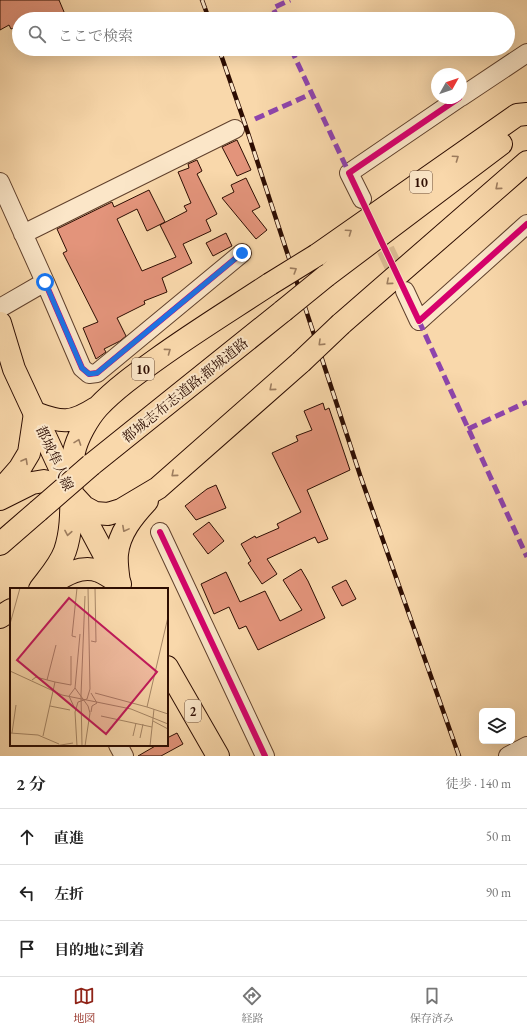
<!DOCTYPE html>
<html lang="ja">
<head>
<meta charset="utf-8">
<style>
	body { margin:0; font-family:"EB Garamond","Noto Serif JP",serif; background:#f6f6f6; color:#222 }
	.controls { position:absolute; right:12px; bottom:12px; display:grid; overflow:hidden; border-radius:6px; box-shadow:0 4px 16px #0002 }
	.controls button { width:36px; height:36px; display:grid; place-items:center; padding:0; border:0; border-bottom:1px solid #e0e0e0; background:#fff; color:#222; font:20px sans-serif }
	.compass { position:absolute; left:431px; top:68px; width:36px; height:36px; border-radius:50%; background:#fff; box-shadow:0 4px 16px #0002; rotate:50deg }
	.stop { position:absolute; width:12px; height:12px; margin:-9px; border:3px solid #1a73e8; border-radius:50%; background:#fff }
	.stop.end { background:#1a73e8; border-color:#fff; box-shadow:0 1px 4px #0008 }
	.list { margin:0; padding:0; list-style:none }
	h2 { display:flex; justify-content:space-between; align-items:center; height:52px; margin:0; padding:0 16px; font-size:17px }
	h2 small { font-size:13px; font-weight:400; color:#767676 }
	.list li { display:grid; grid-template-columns:26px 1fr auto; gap:12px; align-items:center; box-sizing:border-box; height:56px; padding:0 16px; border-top:1px solid #e0e0e0 }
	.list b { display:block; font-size:15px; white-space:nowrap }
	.list em { font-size:13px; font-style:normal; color:#767676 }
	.icon { flex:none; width:22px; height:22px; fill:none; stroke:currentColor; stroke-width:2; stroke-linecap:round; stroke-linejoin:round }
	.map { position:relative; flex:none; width:527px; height:756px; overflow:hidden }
	.search { position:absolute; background:#fff; box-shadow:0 4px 16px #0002; left:12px; right:12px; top:12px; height:44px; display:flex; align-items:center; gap:10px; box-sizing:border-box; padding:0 14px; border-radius:22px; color:#767676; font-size:15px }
	.sheet { height:220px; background:#fff }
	nav { display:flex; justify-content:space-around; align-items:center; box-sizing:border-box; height:56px; border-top:1px solid #e0e0e0; background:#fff; font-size:11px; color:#767676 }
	nav a { display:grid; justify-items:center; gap:2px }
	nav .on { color:#8f2418 }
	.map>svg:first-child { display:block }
	.building { fill:#e3947b; stroke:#2d0d02 }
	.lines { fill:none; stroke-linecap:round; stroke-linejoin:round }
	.minor-tunnel { stroke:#daba92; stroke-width:18; stroke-dasharray:18 9; stroke-linecap:butt }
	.minor-casing { stroke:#60402c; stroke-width:20 }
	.major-casing { stroke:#2d0d02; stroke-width:24 }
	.highway-casing { stroke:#2d0d02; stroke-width:24 }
	.minor { stroke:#fbe6c8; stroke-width:18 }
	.major { stroke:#f9d8ab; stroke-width:22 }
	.highway { stroke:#f9d8ab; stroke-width:22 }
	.rail-casing { stroke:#2d0d02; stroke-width:4.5 }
	.rail { stroke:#fbe6c8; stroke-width:3; stroke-dasharray:9; stroke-linecap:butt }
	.highway-bridge-casing { stroke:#2d0d02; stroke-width:24; stroke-linecap:butt }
	.highway-bridge { stroke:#f9d8ab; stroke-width:22 }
	.quiet { stroke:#8e44ad; stroke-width:5; stroke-dasharray:10 5; stroke-linecap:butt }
	.cycleway-casing { stroke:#fbe6c8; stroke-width:8 }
	.cycleway { stroke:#d6006c; stroke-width:6 }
	.oneway { stroke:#9d7d5f }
	.route { stroke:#1a73e8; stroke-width:5 }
	.labels { text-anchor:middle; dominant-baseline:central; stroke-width:4; stroke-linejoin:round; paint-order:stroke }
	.shield { fill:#fbe6c8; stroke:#6b4e3d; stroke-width:1 }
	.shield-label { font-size:13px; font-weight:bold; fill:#2d0d02 }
	.street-label { font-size:14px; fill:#2d0d02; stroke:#fbe6c8 }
	.inset-road { fill:none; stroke:#a78767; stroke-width:1 }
	.view { fill:#c2185b; fill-opacity:0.15; stroke:#c2185b; stroke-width:2 }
	.inset-edge { fill:none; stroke:#2d0d02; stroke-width:2 }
</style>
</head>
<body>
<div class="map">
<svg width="527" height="756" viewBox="0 0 527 756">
	<rect width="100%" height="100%" fill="#f9d8ab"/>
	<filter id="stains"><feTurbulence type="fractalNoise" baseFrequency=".005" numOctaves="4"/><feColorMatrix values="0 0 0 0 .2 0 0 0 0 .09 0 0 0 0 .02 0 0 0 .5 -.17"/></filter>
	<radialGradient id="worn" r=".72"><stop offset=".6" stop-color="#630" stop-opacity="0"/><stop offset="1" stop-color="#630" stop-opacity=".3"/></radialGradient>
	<!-- building -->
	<path class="building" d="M0 0H59L67 19H19V26L11 29 9 25 0 30Z
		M237 140 251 170 237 176 222 147Z
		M197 160 202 171 197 174 217 214 206 220 211 231 183 244 192 263 162 278 167 292 144 301 145 304 117 318 126 336 120 341 104 349 106 352 96 359 83 328 98 322 63 253 67 251 57 229 112 202 114 207 149 190 165 222 147 231 137 209 117 219 142 271 176 257 160 225 187 211 184 206 191 203 178 172 189 168 188 164Z
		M246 178 260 207 252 211 267 230 256 239 222 198 234 192 231 185Z
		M226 233 232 246 213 256 206 243Z
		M323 403 325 410 329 408 350 470 307 490 328 539 318 543 315 537 267 559 277 574 262 584 248 563 251 561 241 544 255 536 256 538 279 528 277 524 301 512 272 453 298 441 296 436 312 430 304 411Z
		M216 485 226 508 196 520 185 506 207 489Z
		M209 522 224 541 208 554 193 534Z
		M301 569 308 581 325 618 258 650 246 626 239 629 229 607 214 614 201 584 226 572 240 602 265 591 280 621 302 610 283 580Z
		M346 580 356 599 342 606 332 587Z
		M177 733 183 744 161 756H138L157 745H167V738Z"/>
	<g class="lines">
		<!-- minor-tunnel -->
		<path class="minor-tunnel" d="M374 225 403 287"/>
		<defs>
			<path id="minor" d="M461 97 527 53
				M0 182 45 282 0 308
				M362 199 349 173 459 98
				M23 234 235 129
				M45 282 82 368 89 374 97 373 242 253
				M405 291 419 321 527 224
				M160 532 265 756
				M118 745 124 756
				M508 756 527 746"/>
			<path id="major" d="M0 323 14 369 72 494 120 584
				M167 667 218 756"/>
			<path id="highway" d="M317 255 517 115 527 114
				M326 276 501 144
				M341 324 527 162
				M91 465 283 311
				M0 491 20 468 29 453 35 413C62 423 71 424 96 408
				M0 499 32 483 44 481 58 485 72 494 84 507 95 513 108 514 121 510 158 488 301 362
				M0 544 38 511
				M119 583C118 574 116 563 117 554 119 533 133 516 147 501
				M46 587C62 577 79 564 99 571 106 574 113 579 119 583
				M40 589C49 577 60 565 65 551 76 519 68 484 74 452 77 438 88 418 98 407 115 389 136 374 157 359 193 333 232 309 270 284
				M0 617 11 610"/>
		</defs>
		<!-- minor casing -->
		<use href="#minor" class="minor-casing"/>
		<!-- major casing -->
		<use href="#major" class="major-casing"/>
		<!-- highway casing -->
		<use href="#highway" class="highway-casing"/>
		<!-- minor -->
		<use href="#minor" class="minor"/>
		<!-- major -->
		<use href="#major" class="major"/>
		<!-- highway -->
		<use href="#highway" class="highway"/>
		<defs>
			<path id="rail" d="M202 0 209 19
				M219 49 245 124 360 475 459 756"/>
		</defs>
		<!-- rail casing -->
		<use href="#rail" class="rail-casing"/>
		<!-- rail -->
		<use href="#rail" class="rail"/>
		<defs>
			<path id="highway-bridge" d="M270 284 317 255
				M283 311 326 276
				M301 362 341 324
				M38 511 91 465"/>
		</defs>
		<!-- highway-bridge casing -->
		<use href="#highway-bridge" class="highway-bridge-casing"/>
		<!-- highway-bridge -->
		<use href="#highway-bridge" class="highway-bridge"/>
		<!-- quiet -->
		<path class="quiet" d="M278 19 273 8 290 0
			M291 49 349 173
			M255 119 311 94
			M419 321 527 557
			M468 429 527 402"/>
		<defs>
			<path id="cycleway" d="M459 98 349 173 419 321 527 224
				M45 282 82 368 89 374 97 373 242 253
				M160 532 265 756"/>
		</defs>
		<!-- cycleway casing -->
		<use href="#cycleway" class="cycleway-casing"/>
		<!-- cycleway -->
		<use href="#cycleway" class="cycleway"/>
	</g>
	<!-- one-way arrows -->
	<defs><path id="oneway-chevron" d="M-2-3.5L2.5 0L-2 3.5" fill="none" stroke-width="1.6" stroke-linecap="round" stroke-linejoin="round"/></defs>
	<g class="oneway">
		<use href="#oneway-chevron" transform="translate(456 158) rotate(-35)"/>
		<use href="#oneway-chevron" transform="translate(498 187) rotate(139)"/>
		<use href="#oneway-chevron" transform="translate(349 232) rotate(-35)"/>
		<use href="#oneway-chevron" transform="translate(294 270) rotate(-32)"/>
		<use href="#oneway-chevron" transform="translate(389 282) rotate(139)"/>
		<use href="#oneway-chevron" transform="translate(321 343) rotate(136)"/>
		<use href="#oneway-chevron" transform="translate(168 351) rotate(-36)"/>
		<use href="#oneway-chevron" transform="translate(272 388) rotate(139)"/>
		<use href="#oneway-chevron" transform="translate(78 442) rotate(-70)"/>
		<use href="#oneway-chevron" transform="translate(25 461) rotate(-61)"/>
		<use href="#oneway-chevron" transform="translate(174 474) rotate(139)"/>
		<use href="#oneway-chevron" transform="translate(125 529) rotate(118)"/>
		<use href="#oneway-chevron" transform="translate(68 533) rotate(100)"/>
	</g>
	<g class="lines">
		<!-- route -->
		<path class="route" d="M45 282 82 368 89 374 97 373 242 253"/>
	</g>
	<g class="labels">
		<!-- shield labels -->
		<g class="shield">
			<rect x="410" y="171" width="22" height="22" rx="3"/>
			<rect x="132" y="358" width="22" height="22" rx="3"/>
			<rect x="185" y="700" width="16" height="22" rx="3"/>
		</g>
		<g class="shield-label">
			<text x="421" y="182">10</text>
			<text x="143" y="369">10</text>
			<text x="193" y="711">2</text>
		</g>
		<!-- street labels -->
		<g class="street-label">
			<text transform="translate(185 390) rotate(-39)">都城志布志道路;都城道路</text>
			<text transform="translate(55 458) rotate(65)">都城隼人線</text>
		</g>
	</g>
	<!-- overview -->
	<g transform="translate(10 588)">
		<rect width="158" height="158" fill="#f9d8ab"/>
		<path class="inset-road" d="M158 29 137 119 158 126M0 36 10 0M70 46 65 100 78 118 80 125 75 158M66 49 62 48 67 0M81 53 86 54 85 0M0 83 52 107 121 121 158 136M22 92 26 89 45 94 33 148M37 92 46 57M45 94 61 97V68M65 100 59 108 65 121M81 105 87 115 82 118 81 124M85 105 137 119M40 118 60 122M91 128 142 139M143 133 158 141M0 145 28 147 49 156M2 145 6 117M123 148 126 135M130 150 133 136M45 158 63 155M67 158 65 124 68 114 77 111 80 101 78 0M72 158 71 107 75 8M140 158 144 121"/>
		<path class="view" d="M59 10 147 84 96 146 7 72Z"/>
		<rect width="158" height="158" class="inset-edge"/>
	</g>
	<rect width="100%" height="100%" filter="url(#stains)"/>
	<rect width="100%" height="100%" fill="url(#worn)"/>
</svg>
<div class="controls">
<button><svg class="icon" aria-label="layers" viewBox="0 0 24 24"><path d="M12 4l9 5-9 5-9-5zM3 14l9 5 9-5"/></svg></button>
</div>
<svg class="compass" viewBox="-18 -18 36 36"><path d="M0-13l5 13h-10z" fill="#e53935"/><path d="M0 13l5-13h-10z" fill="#767676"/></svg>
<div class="stop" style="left:45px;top:282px"></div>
<div class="stop end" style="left:242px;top:253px"></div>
<div class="search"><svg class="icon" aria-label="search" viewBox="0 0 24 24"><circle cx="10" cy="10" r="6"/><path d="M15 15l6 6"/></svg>ここで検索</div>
</div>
<section class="sheet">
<h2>2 分<small>徒歩 · 140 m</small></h2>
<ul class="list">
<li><svg class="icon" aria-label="ahead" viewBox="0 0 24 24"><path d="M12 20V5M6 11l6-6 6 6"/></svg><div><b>直進</b></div><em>50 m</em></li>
<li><svg class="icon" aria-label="left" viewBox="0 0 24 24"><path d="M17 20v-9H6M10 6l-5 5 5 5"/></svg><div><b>左折</b></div><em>90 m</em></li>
<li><svg class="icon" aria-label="arrive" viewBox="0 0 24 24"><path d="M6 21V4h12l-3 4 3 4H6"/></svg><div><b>目的地に到着</b></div></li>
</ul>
</section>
<nav>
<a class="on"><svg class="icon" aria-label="map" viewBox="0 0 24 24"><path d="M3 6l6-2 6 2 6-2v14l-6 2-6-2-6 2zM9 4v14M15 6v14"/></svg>地図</a>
<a><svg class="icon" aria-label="directions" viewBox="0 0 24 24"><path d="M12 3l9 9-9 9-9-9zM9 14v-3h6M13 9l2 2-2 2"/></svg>経路</a>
<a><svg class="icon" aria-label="saved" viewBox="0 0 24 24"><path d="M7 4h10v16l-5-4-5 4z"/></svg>保存済み</a>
</nav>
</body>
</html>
